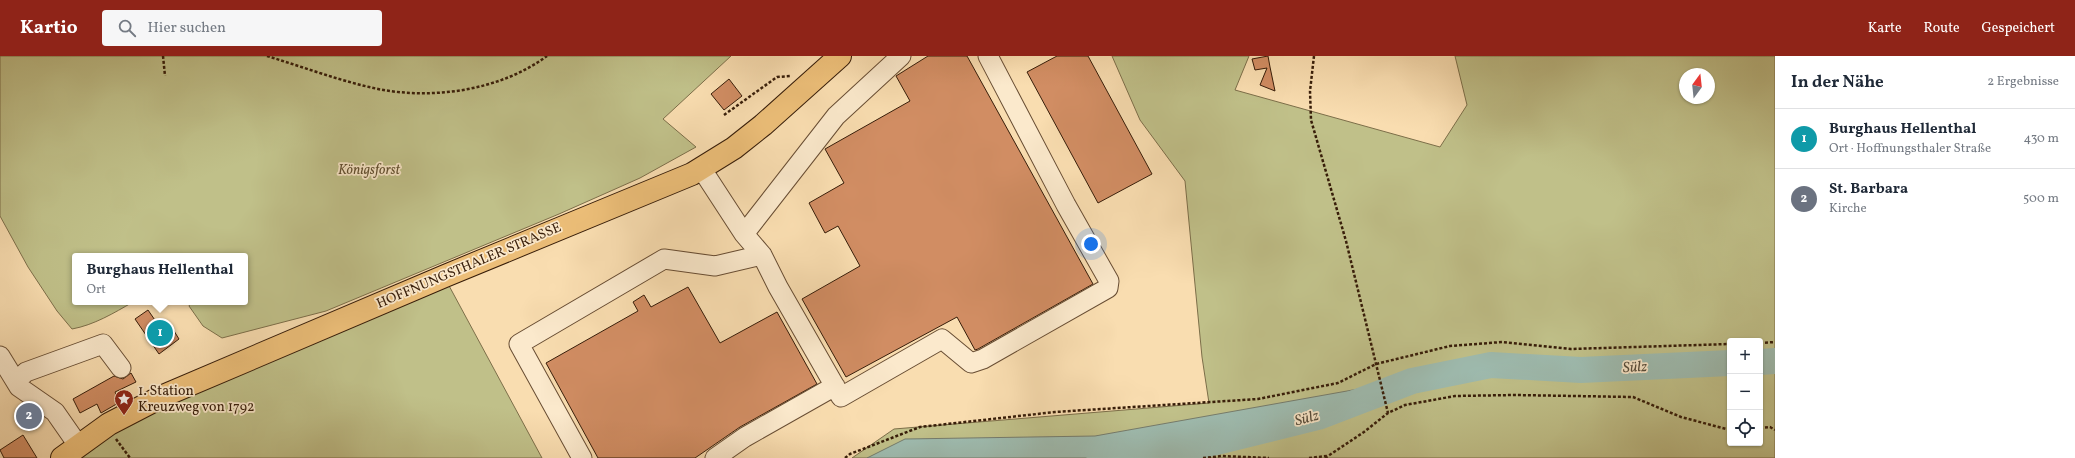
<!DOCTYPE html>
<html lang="de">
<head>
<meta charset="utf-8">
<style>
	body { margin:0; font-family:Vollkorn,serif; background:#f6f6f7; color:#1f2937 }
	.controls { position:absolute; right:12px; bottom:12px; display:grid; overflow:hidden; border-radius:4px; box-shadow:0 1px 3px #0004 }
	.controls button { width:36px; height:36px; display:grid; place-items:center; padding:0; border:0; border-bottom:1px solid #e0e1e3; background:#fff; color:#1f2937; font:20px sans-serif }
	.compass { position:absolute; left:1679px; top:12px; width:36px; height:36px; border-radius:50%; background:#fff; box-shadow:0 1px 3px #0004; rotate:15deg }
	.you { position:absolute; left:1091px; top:188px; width:14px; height:14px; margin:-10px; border:3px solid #fff; border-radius:50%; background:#1a73e8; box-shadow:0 0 0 6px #1a73e833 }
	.badge { display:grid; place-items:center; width:26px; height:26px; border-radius:50%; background:#8f2418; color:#fff; font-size:13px; font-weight:700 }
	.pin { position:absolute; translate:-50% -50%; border:2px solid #fff; box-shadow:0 1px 4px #0006 }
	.popup { position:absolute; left:72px; top:197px; width:176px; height:52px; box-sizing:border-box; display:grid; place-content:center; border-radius:4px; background:#fff; filter:drop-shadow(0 1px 3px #0005); font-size:13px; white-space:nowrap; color:#747a83 }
	.popup b { font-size:15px; color:#1f2937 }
	.popup::after { content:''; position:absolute; left:50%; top:100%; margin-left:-8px; border:8px solid transparent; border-top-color:#fff }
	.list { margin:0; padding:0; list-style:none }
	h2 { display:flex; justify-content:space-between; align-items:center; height:52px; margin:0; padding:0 16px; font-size:17px }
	h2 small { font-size:13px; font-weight:400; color:#747a83 }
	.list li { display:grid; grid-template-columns:26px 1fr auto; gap:12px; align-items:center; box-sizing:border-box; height:60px; padding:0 16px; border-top:1px solid #e0e1e3 }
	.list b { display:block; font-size:15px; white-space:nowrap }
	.list p { margin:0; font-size:13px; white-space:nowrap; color:#747a83 }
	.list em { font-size:13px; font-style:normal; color:#747a83 }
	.icon { flex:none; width:22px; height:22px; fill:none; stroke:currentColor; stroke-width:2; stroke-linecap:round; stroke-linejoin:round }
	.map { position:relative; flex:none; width:1775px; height:402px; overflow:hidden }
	header { display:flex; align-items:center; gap:24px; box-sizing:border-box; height:56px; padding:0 20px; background:#8f2418; color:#fff }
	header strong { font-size:19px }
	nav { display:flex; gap:22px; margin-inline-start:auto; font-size:14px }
	.search { width:280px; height:36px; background:#f6f6f7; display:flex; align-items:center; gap:10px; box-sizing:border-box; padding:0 14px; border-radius:4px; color:#747a83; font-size:15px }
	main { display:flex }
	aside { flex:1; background:#fff }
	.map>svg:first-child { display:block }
	.green { fill:#c0c089; stroke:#7c6e49; fill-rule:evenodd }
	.water { fill:#9ebbaf; stroke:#757c6d }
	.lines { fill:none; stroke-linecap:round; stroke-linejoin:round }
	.river { stroke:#9ebbaf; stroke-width:26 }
	.building { fill:#d18d63; stroke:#371d09 }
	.minor-casing { stroke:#684d33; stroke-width:21 }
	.major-casing { stroke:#371d09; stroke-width:24 }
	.path { stroke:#371d09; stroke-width:2.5; stroke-dasharray:3 2; stroke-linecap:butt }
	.minor { stroke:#fbe9cc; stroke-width:19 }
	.major { stroke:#ecbe78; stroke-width:22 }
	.labels { text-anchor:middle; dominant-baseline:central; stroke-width:3.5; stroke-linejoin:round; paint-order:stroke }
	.park-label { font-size:14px; font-style:italic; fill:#604e2f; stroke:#fbe9cc }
	.street-label { font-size:14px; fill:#371d09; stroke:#fbe9cc }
	.poi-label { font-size:14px; fill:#371d09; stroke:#fbe9cc; text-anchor:start }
	.water-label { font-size:15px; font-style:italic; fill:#564c3b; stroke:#fbe9cc }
</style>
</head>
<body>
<header>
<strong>Kartio</strong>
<div class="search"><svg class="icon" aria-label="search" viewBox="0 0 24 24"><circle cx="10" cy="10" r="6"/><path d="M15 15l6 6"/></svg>Hier suchen</div>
<nav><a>Karte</a><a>Route</a><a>Gespeichert</a></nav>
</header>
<main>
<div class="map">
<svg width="1775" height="402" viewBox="0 0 1775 402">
	<rect width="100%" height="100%" fill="#f9ddb0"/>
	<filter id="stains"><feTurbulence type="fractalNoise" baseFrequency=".005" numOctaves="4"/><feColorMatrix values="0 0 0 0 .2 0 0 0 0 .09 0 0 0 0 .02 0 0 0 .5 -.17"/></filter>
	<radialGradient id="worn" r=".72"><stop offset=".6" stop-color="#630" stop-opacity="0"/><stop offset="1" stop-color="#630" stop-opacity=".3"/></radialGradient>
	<!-- green -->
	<path class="green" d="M0 0H731L663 63 696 91 640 122 559 158 326 255 222 282 203 270 189 250 191 246H245V200H214V198L211 200H75V246H133C114 257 94 269 72 273L57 255 28 211 0 160Z
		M1112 0H1249L1235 34 1440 91 1467 49 1455 0H1775V402H852L894 373 1209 347 1202 301 1185 125 1140 64ZM1685 18H1709V42H1685ZM1730 285H1760V387H1730Z
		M447 226 542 402H82L111 375Z"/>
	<!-- water -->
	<path class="water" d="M1375 330 1380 350 1199 382 1105 402H867L905 383 1095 380Z"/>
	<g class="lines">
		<!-- river -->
		<path class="river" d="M1760 306 1775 305
			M1097 394 1168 398 1318 361 1412 325 1491 309 1581 314 1730 307"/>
	</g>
	<!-- building -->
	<path class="building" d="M928 0H967L1093 228 978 293 975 294 957 261 846 321 802 243 860 210 838 170 825 177 809 147 844 127 825 93 910 45 896 20Z
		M1057 0H1088L1152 118 1098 147 1027 16Z
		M1268 0 1270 11 1275 35 1260 29 1267 12 1255 14 1252 3Z
		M729 23 742 40 724 54 711 38Z
		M688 231 720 287 777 256 817 328 740 371 695 402H598L546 307 638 255 633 246 644 239 651 251Z
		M148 254 161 273 169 267 179 283 159 298 135 263Z
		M131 317 136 326 115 336 120 346 101 357 97 348 80 357 73 343 114 320 123 323Z
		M23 379 37 402H4L0 394Z"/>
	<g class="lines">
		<defs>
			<path id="minor" d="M701 112 744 178 762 199 778 231 841 341 942 283 971 307 983 303 1108 232 1109 225 1066 149 988 0
				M744 178 836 60 901 0
				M0 300 19 331 55 356 78 389
				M16 325 26 316 103 288 121 312
				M582 402 519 288 664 203 715 210 762 199
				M715 402 745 381 835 330"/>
			<path id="major" d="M62 402 109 368 163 340 445 220 692 118 734 92 763 69 840 0"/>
		</defs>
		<!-- minor casing -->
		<use href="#minor" class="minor-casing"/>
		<!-- major casing -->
		<use href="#major" class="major-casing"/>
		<!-- path -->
		<path class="path" d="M163 0 165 20
			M267 0C303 11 340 25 378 33 434 44 501 34 547 0
			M1314 0 1310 35 1311 64 1346 185 1388 357
			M724 59 777 21 791 20
			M1760 287 1775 286
			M1760 372 1770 371 1775 374
			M116 383 130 402
			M845 402 850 398 920 371 1055 356 1258 343 1338 327 1376 308 1450 290 1502 286 1571 293 1730 288
			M1203 402 1222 400 1269 402
			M1309 402 1327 400
			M1325 402 1364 376 1388 357 1405 349 1455 340 1515 339 1633 341 1681 361 1730 374"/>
		<!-- minor -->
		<use href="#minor" class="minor"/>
		<!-- major -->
		<use href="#major" class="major"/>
	</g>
	<!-- icons -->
	<defs>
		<symbol id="sight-pin" viewBox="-11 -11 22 30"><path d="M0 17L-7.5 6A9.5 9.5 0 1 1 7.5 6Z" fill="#8f2418" stroke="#fbe9cc"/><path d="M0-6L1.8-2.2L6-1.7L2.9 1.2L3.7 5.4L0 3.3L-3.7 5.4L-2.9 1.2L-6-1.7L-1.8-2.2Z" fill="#fff"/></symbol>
	</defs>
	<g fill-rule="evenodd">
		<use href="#sight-pin" x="113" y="332" width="22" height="30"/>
	</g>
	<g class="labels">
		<!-- park labels -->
		<g class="park-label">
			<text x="369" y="114">Königsforst</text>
		</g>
		<!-- street labels -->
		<g class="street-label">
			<text transform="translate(469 210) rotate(-23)">HOFFNUNGSTHALER STRASSE</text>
		</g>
		<!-- poi labels -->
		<g class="poi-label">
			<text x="138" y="335">1. Station<tspan x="138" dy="16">Kreuzweg von 1792</tspan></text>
		</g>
		<!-- water labels -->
		<g class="water-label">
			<text transform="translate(1635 312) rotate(-3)">Sülz</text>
			<text transform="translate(1307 363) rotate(-15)">Sülz</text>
		</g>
	</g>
	<rect width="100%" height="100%" filter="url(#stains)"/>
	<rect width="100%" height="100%" fill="url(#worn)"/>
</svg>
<div class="controls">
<button>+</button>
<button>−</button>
<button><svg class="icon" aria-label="locate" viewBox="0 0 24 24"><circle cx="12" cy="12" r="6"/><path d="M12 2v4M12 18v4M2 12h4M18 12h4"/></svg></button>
</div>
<svg class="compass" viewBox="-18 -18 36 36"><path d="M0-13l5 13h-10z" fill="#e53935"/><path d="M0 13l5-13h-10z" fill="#747a83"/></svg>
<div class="you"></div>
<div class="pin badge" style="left:160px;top:277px;background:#0f9aa8">1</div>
<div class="popup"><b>Burghaus Hellenthal</b>Ort</div>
<div class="pin badge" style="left:29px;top:360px;background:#6b7280">2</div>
</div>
<aside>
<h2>In der Nähe<small>2 Ergebnisse</small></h2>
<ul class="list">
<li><span class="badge" style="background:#0f9aa8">1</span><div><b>Burghaus Hellenthal</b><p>Ort · Hoffnungsthaler Straße</p></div><em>430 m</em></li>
<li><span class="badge" style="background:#6b7280">2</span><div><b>St. Barbara</b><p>Kirche</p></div><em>500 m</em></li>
</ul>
</aside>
</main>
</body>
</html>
